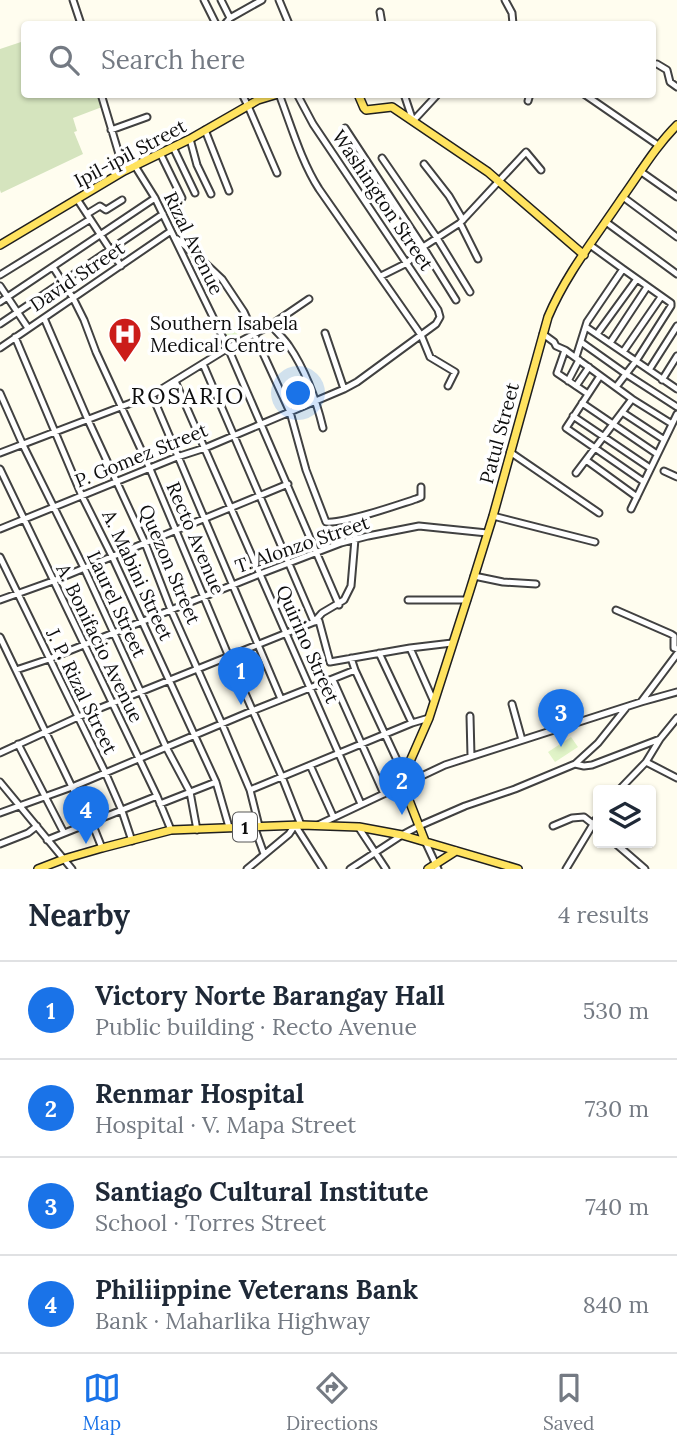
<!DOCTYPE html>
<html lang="en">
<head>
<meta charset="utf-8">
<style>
	body { margin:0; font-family:Lora,serif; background:#f6f6f7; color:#1f2937 }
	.controls { position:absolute; right:21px; bottom:21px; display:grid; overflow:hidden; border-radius:7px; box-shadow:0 2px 5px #0004 }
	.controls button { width:63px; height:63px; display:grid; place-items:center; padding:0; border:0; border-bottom:2px solid #e0e1e3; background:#fff; color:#1f2937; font:35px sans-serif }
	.you { position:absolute; left:299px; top:394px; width:24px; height:24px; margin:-18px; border:5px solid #fff; border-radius:50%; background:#1a73e8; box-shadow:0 0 0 10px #1a73e833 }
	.badge { display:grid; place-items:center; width:46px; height:46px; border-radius:50%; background:#1a73e8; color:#fff; font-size:23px; font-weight:700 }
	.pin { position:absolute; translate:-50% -58px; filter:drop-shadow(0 2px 4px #0008) }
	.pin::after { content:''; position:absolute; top:37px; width:24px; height:21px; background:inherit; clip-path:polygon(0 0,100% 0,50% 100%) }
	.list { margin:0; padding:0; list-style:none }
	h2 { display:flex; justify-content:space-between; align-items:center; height:91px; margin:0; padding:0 28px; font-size:30px }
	h2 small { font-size:23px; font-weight:400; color:#747a83 }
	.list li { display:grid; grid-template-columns:46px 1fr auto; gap:21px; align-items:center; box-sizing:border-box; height:98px; padding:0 28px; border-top:2px solid #e0e1e3 }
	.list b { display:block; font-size:26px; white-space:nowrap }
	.list p { margin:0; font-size:23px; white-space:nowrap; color:#747a83 }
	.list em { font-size:23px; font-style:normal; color:#747a83 }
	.icon { flex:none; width:38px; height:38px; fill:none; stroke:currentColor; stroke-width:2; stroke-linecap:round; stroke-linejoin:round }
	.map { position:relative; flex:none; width:677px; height:869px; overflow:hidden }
	.search { position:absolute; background:#fff; box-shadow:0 2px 5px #0004; left:21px; right:21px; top:21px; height:77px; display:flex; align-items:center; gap:18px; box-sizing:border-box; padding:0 24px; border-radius:7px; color:#747a83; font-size:26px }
	.sheet { height:483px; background:#fff }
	nav { display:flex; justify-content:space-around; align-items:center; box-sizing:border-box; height:98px; border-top:2px solid #e0e1e3; background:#fff; font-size:19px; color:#747a83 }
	nav a { display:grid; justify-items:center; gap:4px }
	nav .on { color:#1a73e8 }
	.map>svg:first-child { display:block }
	.cemetery { fill:#d5e4be }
	.pitch { fill:#e1f4c8 }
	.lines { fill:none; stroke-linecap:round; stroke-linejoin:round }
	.minor-casing { stroke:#414141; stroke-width:9 }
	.major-casing { stroke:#1f1f1f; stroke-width:10 }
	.minor { stroke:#fff; stroke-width:5 }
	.major { stroke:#ffe35f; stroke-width:7 }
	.labels { text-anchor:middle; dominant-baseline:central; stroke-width:7; stroke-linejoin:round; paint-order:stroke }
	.shield { fill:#fff; stroke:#565656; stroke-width:2 }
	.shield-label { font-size:18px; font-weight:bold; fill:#0e0e0e }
	.street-label { font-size:19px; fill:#0e0e0e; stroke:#fff }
	.poi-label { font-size:19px; fill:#0e0e0e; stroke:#fff; text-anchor:start }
	.quarter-label { font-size:23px; letter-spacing:2px; fill:#0e0e0e; stroke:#fff }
</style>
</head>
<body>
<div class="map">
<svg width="677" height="869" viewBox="0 0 677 869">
	<rect width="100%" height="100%" fill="#fffdef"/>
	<!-- cemetery -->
	<path class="cemetery" d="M24 41V94L99 95 102 107 73 118 77 131 74 132 83 154 1 193 0 190V49Z"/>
	<!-- pitch -->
	<path class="pitch" d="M232 322 239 338 229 343 221 327Z
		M571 737 578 747 555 762 548 752Z"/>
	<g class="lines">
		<defs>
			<path id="minor" d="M73 0 81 24
				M204 0 216 24
				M221 0 230 18
				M279 0 289 24
				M505 0 512 13 513 24
				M380 12 382 24
				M225 24 230 18 262 0
				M657 64 667 70 670 82 677 87
				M101 94 124 171
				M242 94 248 106 277 173
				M279 94C291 125 301 161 319 189L421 335 430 357 455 372 448 386
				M404 94 413 121 438 94
				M584 94 658 145
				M528 101 530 94
				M345 128 423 247 456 300
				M111 130 147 117
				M205 130 229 191
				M190 139 197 165 211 194
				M173 147 195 193
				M160 153 182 198
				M382 158 437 238 470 292
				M424 164 449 196 463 220
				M135 166 155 198 228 348 339 605
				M640 171 677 197
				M623 197 677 237
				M77 199 121 266
				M87 214 100 206 106 210 122 200
				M606 222 677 274
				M460 223 478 259
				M177 239 204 262 222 279 244 312 290 412 306 470 326 522C344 524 397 505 416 499L421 497V487
				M53 267 73 298 84 320 96 352 150 469 229 657 282 777 301 825
				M0 275 89 220
				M381 276 407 263 423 247 460 223 526 152 541 170
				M0 286 28 328
				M0 302 155 198
				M44 318 88 420 145 543 171 610 222 724 250 790 259 826
				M0 324 163 214
				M271 325C277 333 284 338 289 346 306 371 316 399 323 428
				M586 327 677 389
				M325 333 344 389
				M543 334 554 342 556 346 565 350 632 399 672 424
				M597 334 637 279
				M15 337 82 496 112 556 216 782 229 827
				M581 342 626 374 677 407
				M610 343 647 287
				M0 348 171 231
				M565 350 557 373 588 394
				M623 352 661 297
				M576 357 587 322 623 269 590 245
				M203 364 314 622
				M649 370 677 326
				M600 376 566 428 644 482
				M662 380 677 356
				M175 381 361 804
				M568 381 579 360
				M576 386 589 367
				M616 387 636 361 671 306V303L623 269
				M0 393 23 445 84 568 166 747 190 792 197 830
				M152 395 281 699
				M582 403 657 454
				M622 412 663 439
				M573 416 650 468
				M510 452 599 513
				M0 453 152 395 228 348 271 325 309 299
				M586 460 637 497
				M0 469 157 796 171 830
				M664 471 677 477
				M576 473 632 399
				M631 509 677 414
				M493 516 595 542
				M0 529 177 457 205 448 344 389 357 382 436 324 440 317 438 310 313 124 297 94
				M0 557 105 772 122 811 132 841
				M474 576 503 582 536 584
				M0 600 53 581 288 484
				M408 600H467
				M616 610 671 634 674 636V648L677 649
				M314 622 319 621 330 662 410 648 452 643
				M0 637 72 787 92 823 102 848
				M410 648 434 702
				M379 653 412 723
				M351 658 355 670 404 775
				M16 670 49 659 260 574 341 543 368 536 419 526 487 533
				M333 680 384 794
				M641 702 677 654
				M512 704 522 740
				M470 716 471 756
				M18 744 64 833
				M0 753 78 717 314 622 322 613 344 600 351 586 355 539 353 518
				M646 762 677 778
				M575 764 584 766 592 765 660 739
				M310 765 333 816
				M0 782 72 869
				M250 790 412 723 429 718
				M619 790 646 762 660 739 677 718
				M160 804 216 782
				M0 813 72 787 252 711 355 670
				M318 825 445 765 641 702 677 692
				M254 826 264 854
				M553 826 572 818 584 817 598 828
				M359 828 386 869
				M47 840 157 796
				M425 841 438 869
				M615 843 645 869
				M0 844 28 833 37 826
				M247 869 289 834 295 825 323 869
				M350 869 402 835 419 826 465 806 515 789 575 764 598 743 626 708
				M566 869 598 816"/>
			<path id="major" d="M358 94 364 108 366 110 392 107 488 172 584 255
				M0 245 124 171 190 139 258 100 278 94
				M425 841 403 785 404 775 429 718 470 590 493 516 548 317C566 274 596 237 622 198 640 173 655 147 677 125
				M38 869 64 859 102 848 171 830 301 825 359 827 402 835 518 869
				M428 869 456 851"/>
		</defs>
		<!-- minor casing -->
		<use href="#minor" class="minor-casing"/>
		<!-- major casing -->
		<use href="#major" class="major-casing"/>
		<!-- minor -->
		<use href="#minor" class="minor"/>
		<!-- major -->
		<use href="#major" class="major"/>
	</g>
	<!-- icons -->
	<defs>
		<symbol id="hospital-pin" viewBox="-11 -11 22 30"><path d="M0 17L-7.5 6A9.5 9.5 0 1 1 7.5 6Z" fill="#cb1d1a" stroke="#fff"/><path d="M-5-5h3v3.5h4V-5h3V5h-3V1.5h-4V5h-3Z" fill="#fff"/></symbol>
	</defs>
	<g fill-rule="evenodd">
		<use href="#hospital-pin" x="106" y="315" width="38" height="52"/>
	</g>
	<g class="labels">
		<!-- shield labels -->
		<rect class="shield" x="233" y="812.5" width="24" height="29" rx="5"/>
		<g class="shield-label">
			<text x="245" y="827">1</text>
		</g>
		<!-- street labels -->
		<g class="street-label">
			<text transform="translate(130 153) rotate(-28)">Ipil-ipil Street</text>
			<text transform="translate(383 200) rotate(56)">Washington Street</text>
			<text transform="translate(194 243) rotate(64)">Rizal Avenue</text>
			<text transform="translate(77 276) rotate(-34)">David Street</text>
			<text transform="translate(499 433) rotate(-75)">Patul Street</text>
			<text transform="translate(141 455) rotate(-22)">P. Gomez Street</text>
			<text transform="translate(196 538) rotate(67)">Recto Avenue</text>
			<text transform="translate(302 544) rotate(-19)">T. Alonzo Street</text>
			<text transform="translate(170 564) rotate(67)">Quezon Street</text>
			<text transform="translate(138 575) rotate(65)">A. Mabini Street</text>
			<text transform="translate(117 604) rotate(65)">Laurel Street</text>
			<text transform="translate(100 643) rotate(64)">A. Bonifacio Avenue</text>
			<text transform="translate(308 644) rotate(66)">Quirino Street</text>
			<text transform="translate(82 691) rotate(64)">J. P. Rizal Street</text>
		</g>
		<!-- poi labels -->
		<g class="poi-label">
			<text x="150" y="323">Southern Isabela<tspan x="150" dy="22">Medical Centre</tspan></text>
		</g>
		<!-- quarter labels -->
		<g class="quarter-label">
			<text x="188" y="395">ROSARIO</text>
		</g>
	</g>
</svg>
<div class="controls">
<button><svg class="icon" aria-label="layers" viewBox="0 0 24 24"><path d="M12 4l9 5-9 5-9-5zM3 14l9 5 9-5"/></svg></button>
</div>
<div class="you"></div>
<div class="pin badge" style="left:241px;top:705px">1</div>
<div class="pin badge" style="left:402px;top:815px">2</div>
<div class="pin badge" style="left:561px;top:747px">3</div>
<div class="pin badge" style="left:86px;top:844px">4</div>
<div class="search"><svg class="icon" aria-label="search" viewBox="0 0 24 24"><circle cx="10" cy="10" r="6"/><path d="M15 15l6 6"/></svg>Search here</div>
</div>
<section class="sheet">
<h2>Nearby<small>4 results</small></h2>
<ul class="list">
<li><span class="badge">1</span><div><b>Victory Norte Barangay Hall</b><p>Public building · Recto Avenue</p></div><em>530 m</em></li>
<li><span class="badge">2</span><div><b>Renmar Hospital</b><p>Hospital · V. Mapa Street</p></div><em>730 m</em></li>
<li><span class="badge">3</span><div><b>Santiago Cultural Institute</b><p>School · Torres Street</p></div><em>740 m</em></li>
<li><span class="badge">4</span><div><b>Philiippine Veterans Bank</b><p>Bank · Maharlika Highway</p></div><em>840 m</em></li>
</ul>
</section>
<nav>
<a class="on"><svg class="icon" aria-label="map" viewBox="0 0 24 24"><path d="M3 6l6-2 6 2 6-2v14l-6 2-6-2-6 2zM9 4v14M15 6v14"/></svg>Map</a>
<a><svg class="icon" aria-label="directions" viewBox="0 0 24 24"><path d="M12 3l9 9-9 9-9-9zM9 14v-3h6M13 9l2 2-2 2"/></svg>Directions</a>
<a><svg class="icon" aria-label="saved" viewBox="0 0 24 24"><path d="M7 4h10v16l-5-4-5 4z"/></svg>Saved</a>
</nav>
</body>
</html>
